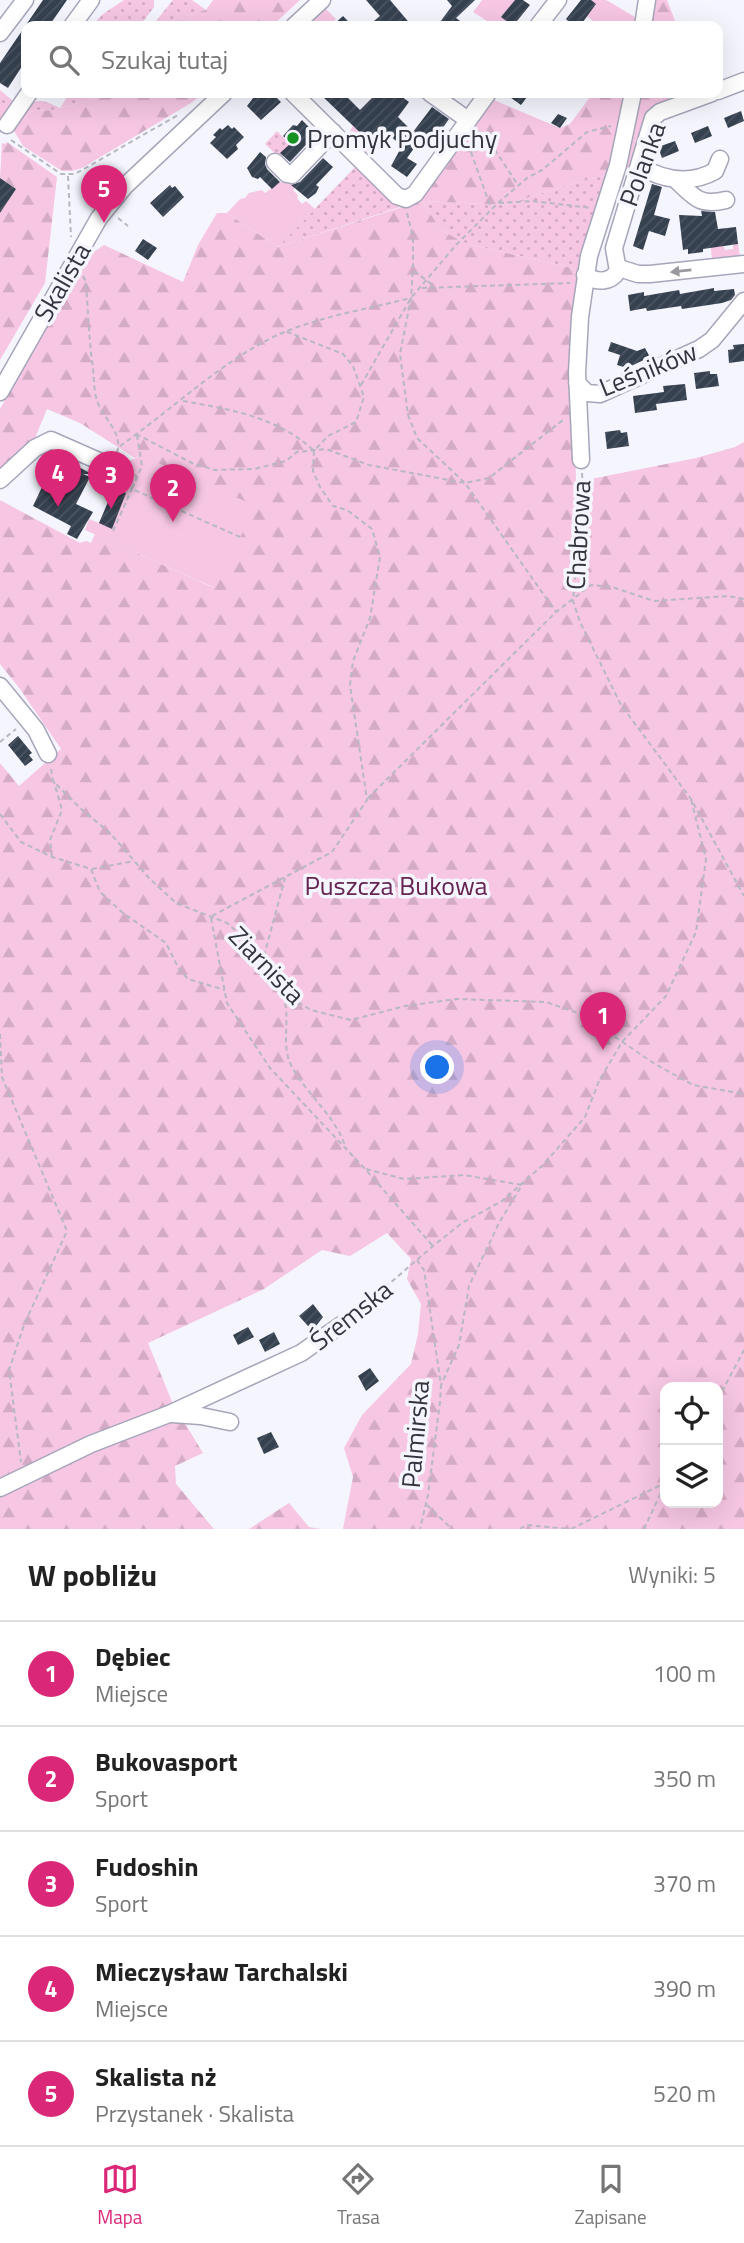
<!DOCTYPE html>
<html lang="pl">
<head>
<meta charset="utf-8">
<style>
	body { margin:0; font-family:"Titillium Web",sans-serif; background:#f2f2f2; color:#222 }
	.controls { position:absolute; right:21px; bottom:21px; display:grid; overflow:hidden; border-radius:14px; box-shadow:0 7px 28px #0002 }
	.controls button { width:63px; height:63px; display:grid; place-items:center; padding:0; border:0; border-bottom:2px solid #e0e0e0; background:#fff; color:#222; font:35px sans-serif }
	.you { position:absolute; left:438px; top:1068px; width:24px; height:24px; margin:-18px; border:5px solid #fff; border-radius:50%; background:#1a73e8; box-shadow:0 0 0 10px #1a73e833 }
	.badge { display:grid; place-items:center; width:46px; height:46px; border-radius:50%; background:#db2777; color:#fff; font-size:23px; font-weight:700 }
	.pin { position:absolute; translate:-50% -58px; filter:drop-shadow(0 2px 4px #0008) }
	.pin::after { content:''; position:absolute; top:37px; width:24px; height:21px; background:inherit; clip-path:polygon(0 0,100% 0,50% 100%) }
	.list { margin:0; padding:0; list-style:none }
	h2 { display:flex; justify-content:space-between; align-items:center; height:91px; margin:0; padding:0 28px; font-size:30px }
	h2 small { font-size:23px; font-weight:400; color:#767676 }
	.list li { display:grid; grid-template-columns:46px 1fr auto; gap:21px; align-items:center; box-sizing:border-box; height:105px; padding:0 28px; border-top:2px solid #e0e0e0 }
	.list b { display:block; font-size:26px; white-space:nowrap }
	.list p { margin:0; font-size:23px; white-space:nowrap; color:#767676 }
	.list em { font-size:23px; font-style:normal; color:#767676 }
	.icon { flex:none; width:38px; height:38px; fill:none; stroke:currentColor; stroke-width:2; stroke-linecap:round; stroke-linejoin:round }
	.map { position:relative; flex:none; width:744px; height:1529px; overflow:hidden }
	.search { position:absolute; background:#fff; box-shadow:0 7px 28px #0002; left:21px; right:21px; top:21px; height:77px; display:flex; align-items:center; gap:18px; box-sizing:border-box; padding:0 24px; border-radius:14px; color:#767676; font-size:26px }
	.sheet { height:616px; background:#fff }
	nav { display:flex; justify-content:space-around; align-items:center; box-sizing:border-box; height:98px; border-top:2px solid #e0e0e0; background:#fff; font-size:19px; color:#767676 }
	nav a { display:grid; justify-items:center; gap:4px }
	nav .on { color:#db2777 }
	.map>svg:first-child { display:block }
	.grass { fill:url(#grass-dots) }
	.forest { fill:url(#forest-firs); fill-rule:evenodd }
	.garden { fill:#f6c6e3 }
	.building { fill:url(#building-hatch) }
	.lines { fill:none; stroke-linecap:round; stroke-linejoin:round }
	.minor-casing { stroke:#a6a6bb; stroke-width:19 }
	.path { stroke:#b8b8c1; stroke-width:2; stroke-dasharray:5 3.5; stroke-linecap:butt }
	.minor { stroke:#fff; stroke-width:16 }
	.oneway { fill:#9a9a9e }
	.poi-dot { fill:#169222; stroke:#f5f5fe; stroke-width:2.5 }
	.labels { text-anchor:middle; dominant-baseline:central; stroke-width:7; stroke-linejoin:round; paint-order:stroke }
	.poi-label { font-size:26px; fill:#34343d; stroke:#f5f5fe; text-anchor:start }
	.street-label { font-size:26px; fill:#34343d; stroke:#f5f5fe }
	.park-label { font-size:26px; fill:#642350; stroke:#f5f5fe }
</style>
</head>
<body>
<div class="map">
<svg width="744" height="1529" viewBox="0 0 744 1529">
	<defs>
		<pattern id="grass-dots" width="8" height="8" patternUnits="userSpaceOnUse" patternTransform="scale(1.75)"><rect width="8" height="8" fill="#f6c6e3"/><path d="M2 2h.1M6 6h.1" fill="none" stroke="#d4abc4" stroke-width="1.8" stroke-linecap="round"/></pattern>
		<pattern id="forest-firs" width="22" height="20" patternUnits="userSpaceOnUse" patternTransform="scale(1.75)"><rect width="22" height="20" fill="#f6c6e3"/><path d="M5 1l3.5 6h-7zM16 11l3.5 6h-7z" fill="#d4abc4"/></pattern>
		<pattern id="building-hatch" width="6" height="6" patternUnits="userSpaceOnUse" patternTransform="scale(1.75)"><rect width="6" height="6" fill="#364150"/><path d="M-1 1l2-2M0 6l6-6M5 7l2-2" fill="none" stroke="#4b5462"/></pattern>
	</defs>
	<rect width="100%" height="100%" fill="#f5f5fe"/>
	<!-- grass -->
	<path class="grass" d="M124 0H154V7L140 26H91L103 14Z
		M173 0H192L206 10 186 16 176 26H152Z
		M0 90 13 101 2 120 0 118Z
		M60 93H115L53 110 32 111 13 129C30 105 30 92 60 108L67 97Z
		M277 131 292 146 280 158 265 144Z
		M358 164 400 207 278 247Z
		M614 173 581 270 467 244 441 230 422 201 505 205 561 187Z
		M47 446 66 451 49 487 39 482 47 465 36 450Z"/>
	<!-- forest -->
	<path class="forest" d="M213 0H300L272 26H176L186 16 206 10Z
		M649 0H667L677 26H632L635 17Z
		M115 93H204L191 103 82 168 72 171H62L23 146 13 129 32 111 53 110Z
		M593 93H688L650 108 629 169 561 187 505 205 422 201 441 230 467 244 581 270 574 389 576 482 696 458 735 447 744 442V1529H343L353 1477 344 1448 362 1415 411 1364 418 1334 421 1304 407 1279 411 1259 387 1233 350 1256 322 1250 264 1289 148 1343 173 1404 203 1453 175 1466 176 1484 214 1529H0V763L19 786 61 749 20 689 0 664V500L80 543 86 541 91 543 95 534 214 588 142 456 135 458 80 423 47 409 33 443 0 469V409L86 257 104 245 183 282 198 245 217 213H227L278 247 421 201 443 168 494 100 560 128 570 124ZM665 1387H718V1503H665Z
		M7 142 57 177 45 283 0 360V213L16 189 0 178 2 143 5 144Z
		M289 1503 309 1527 321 1529H249Z"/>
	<!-- garden -->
	<path class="garden" d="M482 0H515L502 17 506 21 502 26H495L473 12Z
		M591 0H606L635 17 632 26H600L585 15 596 5Z
		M326 9 336 19 329 26H308Z
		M353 126 373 145 365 154 347 137Z
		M280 182 292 184 296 187 293 190 298 195 297 198 302 204 306 201 315 209 278 247 227 213 240 199 245 198 249 193 262 190 265 193Z
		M717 223V229L725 250 733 249V245L738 244 740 256 712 259 708 224Z
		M142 456 256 506 215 588 85 530 89 519 99 523 128 461Z"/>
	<!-- building -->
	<path class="building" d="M43 0H67L49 26H26V60L8 88 0 83V63Z
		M366 0H390L412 26H379L374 21 380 16Z
		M447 0H475L456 18 467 26H437L452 6Z
		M515 0H523L530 5 513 26 501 17Z
		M581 0H591L596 4 580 26H564L568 21 566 19Z
		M343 16 353 26H332Z
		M257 93H272L281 102 261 120 247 106Z
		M319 93H343L360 110 377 93H397L409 102 398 117 413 132 432 107 449 119 429 147 420 140 407 158 417 164 407 177 391 166 402 146 389 135 376 148Z
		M504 93H530L521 105Z
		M741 111 744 121 728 128 724 118Z
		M558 114 567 118 560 128 551 123Z
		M302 120 316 134 290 162 280 153 291 143 283 136 293 125 297 126Z
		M228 125 232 129 234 127 244 137 236 145 238 149 227 159 210 143 216 137 213 135 220 128 222 130Z
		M708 126 712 136 695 143 691 133Z
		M675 141 679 151 662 158 658 147Z
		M260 152 266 157 265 164 267 169 280 182 272 189 260 177 258 179 252 177 247 168Z
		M323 158 333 167 316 185 319 187 316 193 308 199 291 185 300 182Z
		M0 178 16 189 0 213Z
		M652 184 662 187 654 215 670 219 665 236 649 231 643 250 633 246Z
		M170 185 172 188 175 186 184 197 163 217 150 203Z
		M701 211 715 212 718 229 736 227 738 244 703 249V252L688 254V249L683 250 679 215 702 216Z
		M143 239 157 248 148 260 135 251Z
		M714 288V291L734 289 735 295 731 300 722 303 682 309 681 306 647 311 646 308 630 311 628 295 644 292V296L679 290 680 294Z
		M611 342 637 351 645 348 650 357 627 368 617 365 620 355 608 351Z
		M744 344V361L729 363 728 350 734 349 733 345Z
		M710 371V374H717L719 386 696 389 694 373Z
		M685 384 687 400 656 404 657 410 635 413 633 396 664 392 663 386Z
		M620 430 621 433 627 432 629 446 607 449 605 432Z
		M67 461 92 474H83L90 477 76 504 93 512 77 539 67 534 71 526 33 506 43 485 53 490Z
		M114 488 126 493 112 529 99 523Z
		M18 736 32 753 29 755 33 760 25 766 8 745Z
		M313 1304 323 1317 316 1326H308L299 1316Z
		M248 1327 254 1337 238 1345 233 1335Z
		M274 1332 280 1344 265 1352 259 1340Z
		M370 1368 379 1381 366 1391 358 1376Z
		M271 1432 279 1447 264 1454 257 1438Z"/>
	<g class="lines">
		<defs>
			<path id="minor" d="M72 26 91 0
				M294 26 322 0
				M538 26 558 0
				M643 26 647 0
				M0 33 25 0
				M718 91 744 81
				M293 93 397 196 406 199 415 194 488 93
				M430 93 468 120
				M7 125 29 93
				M275 162 287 174 292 175 333 132
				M639 166C663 180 690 185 715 171L720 159
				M675 179C693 196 699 207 726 200
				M619 268 638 274H650L744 264
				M585 275C597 283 610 283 618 271L614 248 653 118 660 112 712 93
				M577 383 587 393 600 394 699 349 712 340 744 301
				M0 392 99 218 125 186 224 93
				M581 460 577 373 580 317 589 256 618 165 633 93
				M0 480 35 448 51 440 110 466
				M0 686 36 730 48 754
				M172 1414 201 1416 230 1422
				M0 1488 91 1444 169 1414 301 1353 341 1325"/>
		</defs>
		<!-- minor casing -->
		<use href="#minor" class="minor-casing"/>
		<!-- path -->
		<path class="path" d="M478 131 485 135 518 185
			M11 140 61 174H75L178 115
			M468 144 491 208
			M68 176 71 237
			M499 203 532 201 591 208
			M407 213 413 237V266L411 298 400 354 408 415 417 438 465 483 556 612
			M118 218 128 226
			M414 271 434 286
			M83 276 86 282C88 311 89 340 93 369 94 380 94 391 97 401 104 420 125 434 116 455
			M422 288 570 283
			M361 385 411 298 456 245 498 203 527 178 542 170 587 132 611 126
			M183 401C228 409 278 417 313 450
			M136 434 192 463 215 470 254 469 286 461 297 452 326 449 369 465 465 483 489 478 563 420
			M137 435 142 466 132 489 240 537
			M120 446C172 410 229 354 287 331 327 315 369 309 410 298
			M582 473 584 510 577 557 573 601 580 622 621 705 691 799 744 896
			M126 485 123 476 127 471 135 473 137 480
			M113 531 132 489 117 483
			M0 742 16 729
			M51 769 53 781 80 808 110 833 149 878 176 903 227 923 264 956 280 986 299 1003 311 1010 351 1020 405 1006 457 999 546 1002 581 1014 655 1064 693 1085 744 1094
			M368 798 556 612 591 585 612 587 654 601 728 596 744 599
			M0 814 21 842 52 857 91 869 100 892 123 913 166 943 179 969 188 979 225 990
			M52 857 50 840 62 810 54 782
			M92 869 134 861
			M212 916 332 852 367 800 350 685 353 661 370 618 380 557 372 529 347 510 333 506 320 487 313 471 314 451 328 436 356 422 364 397 353 366 343 354 285 331
			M211 918 227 1003 270 1068 365 1169 432 1245
			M264 956 285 878
			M280 987C282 994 285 1001 286 1008 288 1028 282 1049 292 1067 308 1096 335 1115 346 1148
			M0 1034 2 1077 67 1231 24 1325 9 1370 21 1462
			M366 1169 404 1179 464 1175 522 1185 499 1223 469 1286 459 1345 441 1385
			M417 1260 424 1270 441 1385 440 1402 428 1495 420 1529
			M353 1315 433 1246 462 1223 502 1201 543 1165 585 1117 599 1081 622 1042 666 996 696 932 706 859 691 799
			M718 1399 744 1350
			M427 1505 452 1529
			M520 1529 526 1525 570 1529
			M571 1529 665 1483
			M644 1529 665 1484"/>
		<!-- minor -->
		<use href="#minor" class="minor"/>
	</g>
	<!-- one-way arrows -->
	<defs><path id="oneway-solid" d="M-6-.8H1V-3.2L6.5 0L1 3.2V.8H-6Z" transform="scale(1.75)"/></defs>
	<use class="oneway" href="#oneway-solid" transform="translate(681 271) rotate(174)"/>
	<!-- markers -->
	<circle class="poi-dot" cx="293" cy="138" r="7"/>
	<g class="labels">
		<!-- poi labels -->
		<g class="poi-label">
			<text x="307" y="138">Promyk Podjuchy</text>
		</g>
		<!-- street labels -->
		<g class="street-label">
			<text transform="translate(642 164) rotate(-70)">Polanka</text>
			<text transform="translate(62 282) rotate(-60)">Skalista</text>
			<text transform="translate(648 369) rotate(-22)">Leśników</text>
			<text transform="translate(578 535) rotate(-87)">Chabrowa</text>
			<text transform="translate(267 965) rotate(46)">Ziarnista</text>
			<text transform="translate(351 1315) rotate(-38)">Śremska</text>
			<text transform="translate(415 1434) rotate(-85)">Palmirska</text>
		</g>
		<!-- park labels -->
		<g class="park-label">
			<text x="396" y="885">Puszcza Bukowa</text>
		</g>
	</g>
</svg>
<div class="controls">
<button><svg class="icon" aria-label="locate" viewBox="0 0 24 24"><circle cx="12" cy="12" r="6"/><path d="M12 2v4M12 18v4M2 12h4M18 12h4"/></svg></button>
<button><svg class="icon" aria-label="layers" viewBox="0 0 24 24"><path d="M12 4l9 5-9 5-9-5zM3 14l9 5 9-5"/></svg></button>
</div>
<div class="you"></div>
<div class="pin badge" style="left:603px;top:1050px">1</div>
<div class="pin badge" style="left:173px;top:522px">2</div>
<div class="pin badge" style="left:111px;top:509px">3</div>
<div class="pin badge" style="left:58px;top:507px">4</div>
<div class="pin badge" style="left:104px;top:223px">5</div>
<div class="search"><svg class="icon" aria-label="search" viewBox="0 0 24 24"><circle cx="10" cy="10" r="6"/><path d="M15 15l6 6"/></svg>Szukaj tutaj</div>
</div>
<section class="sheet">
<h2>W pobliżu<small>Wyniki: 5</small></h2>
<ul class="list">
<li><span class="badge">1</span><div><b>Dębiec</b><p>Miejsce</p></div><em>100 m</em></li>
<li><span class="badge">2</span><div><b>Bukovasport</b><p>Sport</p></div><em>350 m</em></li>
<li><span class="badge">3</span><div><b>Fudoshin</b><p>Sport</p></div><em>370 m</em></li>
<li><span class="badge">4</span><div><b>Mieczysław Tarchalski</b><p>Miejsce</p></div><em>390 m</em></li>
<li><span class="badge">5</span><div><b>Skalista nż</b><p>Przystanek · Skalista</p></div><em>520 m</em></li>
</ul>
</section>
<nav>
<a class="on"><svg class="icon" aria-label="map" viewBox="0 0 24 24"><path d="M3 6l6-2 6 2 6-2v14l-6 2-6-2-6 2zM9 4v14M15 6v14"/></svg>Mapa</a>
<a><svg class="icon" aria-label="directions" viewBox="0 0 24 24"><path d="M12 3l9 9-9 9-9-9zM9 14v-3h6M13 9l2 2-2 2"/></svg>Trasa</a>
<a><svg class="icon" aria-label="saved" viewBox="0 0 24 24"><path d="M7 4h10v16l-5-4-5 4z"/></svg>Zapisane</a>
</nav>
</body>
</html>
